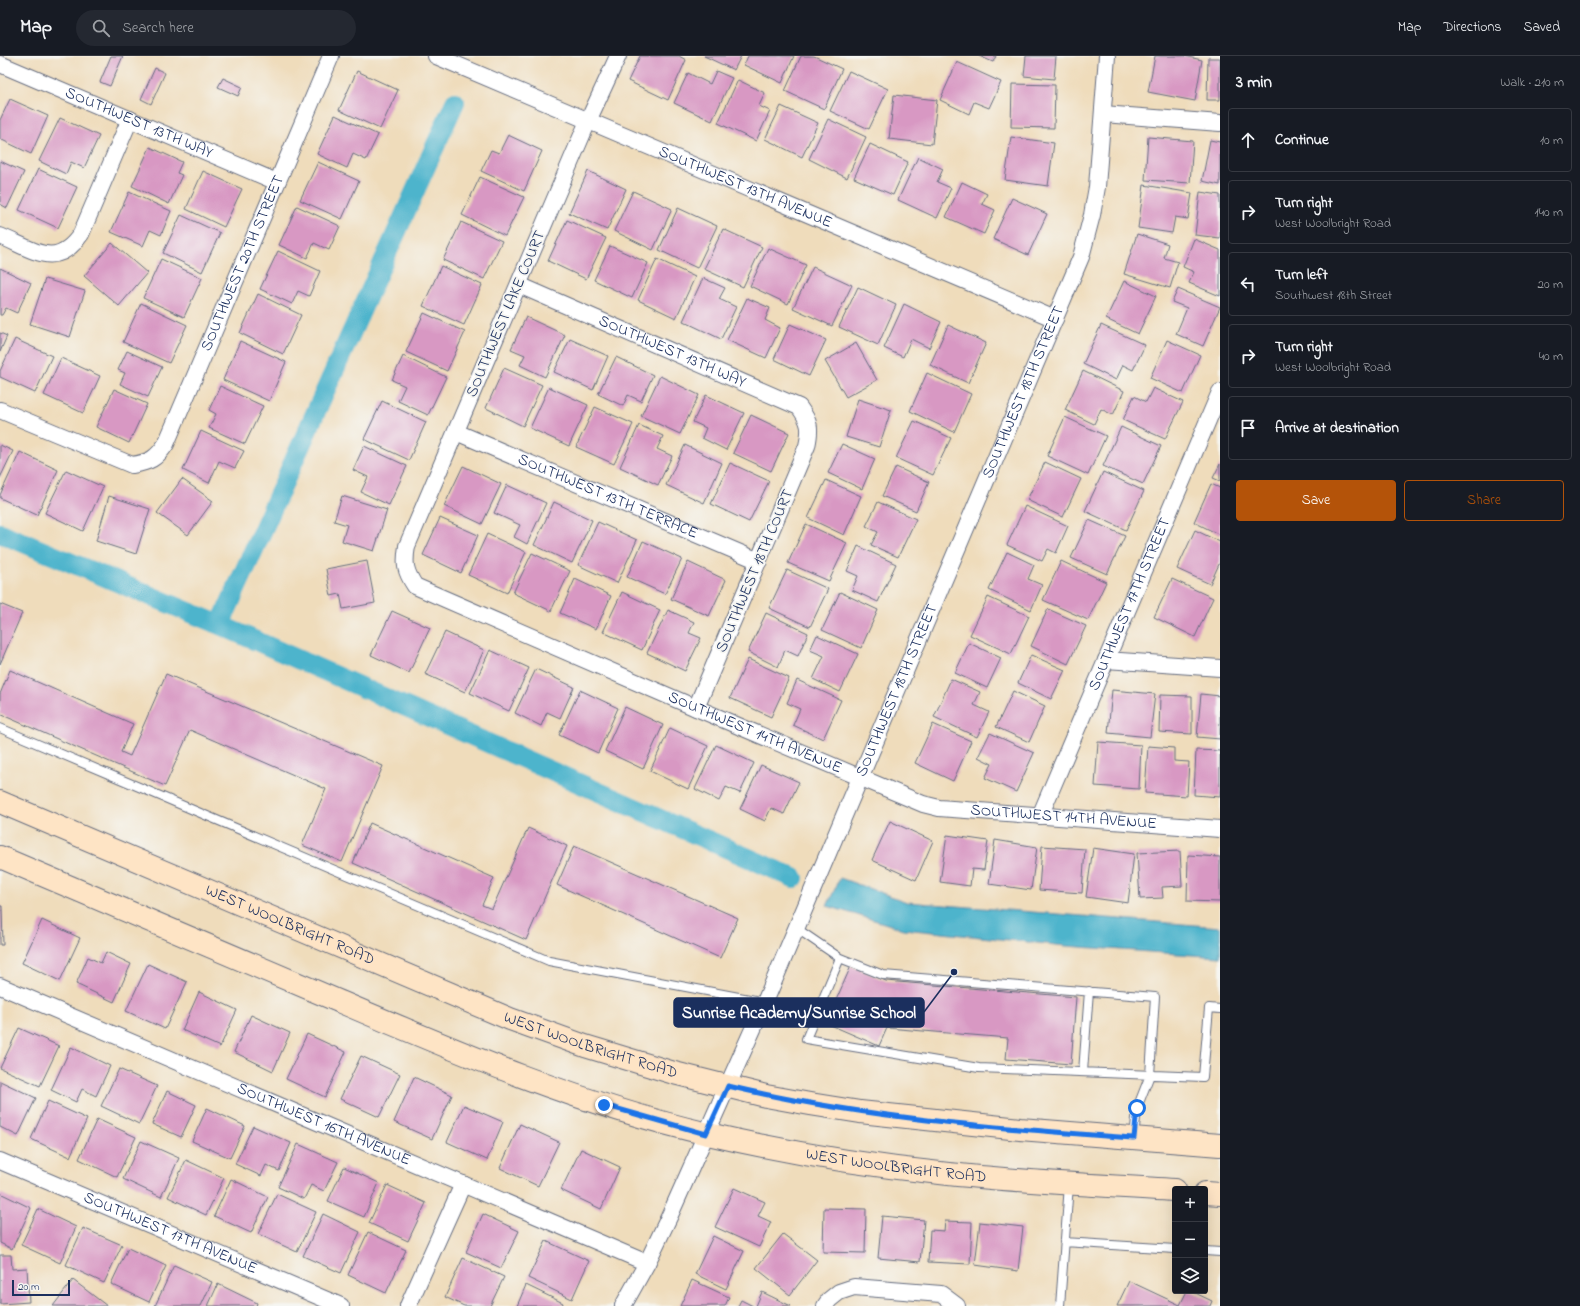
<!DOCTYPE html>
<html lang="en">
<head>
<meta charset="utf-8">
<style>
	body { margin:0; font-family:"Indie Flower",sans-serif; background:#242831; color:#f1f3f6 }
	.controls { position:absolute; right:12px; bottom:12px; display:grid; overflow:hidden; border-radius:4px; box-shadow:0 4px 16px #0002 }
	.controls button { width:36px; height:36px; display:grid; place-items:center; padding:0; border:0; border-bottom:1px solid #363941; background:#171b24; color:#f1f3f6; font:20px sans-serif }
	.scale { position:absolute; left:12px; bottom:10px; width:58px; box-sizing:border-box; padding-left:4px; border:2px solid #1b2f5e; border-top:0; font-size:11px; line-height:14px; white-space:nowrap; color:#1b2f5e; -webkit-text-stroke:3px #f6f6f2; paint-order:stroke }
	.stop { position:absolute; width:12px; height:12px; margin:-9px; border:3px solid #1a73e8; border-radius:50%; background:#fff }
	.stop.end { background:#1a73e8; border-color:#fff; box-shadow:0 1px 4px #0008 }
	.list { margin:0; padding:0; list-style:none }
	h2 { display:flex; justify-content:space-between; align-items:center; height:52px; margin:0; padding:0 16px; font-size:17px }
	h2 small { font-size:13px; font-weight:400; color:#9ea1a6 }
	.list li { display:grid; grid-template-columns:26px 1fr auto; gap:12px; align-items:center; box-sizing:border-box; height:64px; margin:0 8px 8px; padding:0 8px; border:1px solid #363941; border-radius:4px }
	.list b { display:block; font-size:15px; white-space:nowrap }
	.list p { margin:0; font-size:13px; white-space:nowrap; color:#9ea1a6 }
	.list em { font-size:13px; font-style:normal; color:#9ea1a6 }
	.actions { display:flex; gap:8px; padding:12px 16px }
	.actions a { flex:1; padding:9px 0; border:1px solid #b45309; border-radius:4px; text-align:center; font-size:14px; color:#b45309 }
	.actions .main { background:#b45309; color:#fff }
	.icon { flex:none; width:22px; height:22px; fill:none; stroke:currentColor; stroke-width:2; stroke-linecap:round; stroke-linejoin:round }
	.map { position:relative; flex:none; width:1220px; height:1250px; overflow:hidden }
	header { display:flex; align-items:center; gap:24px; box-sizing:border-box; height:56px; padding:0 20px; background:#171b24; border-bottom:1px solid #363941 }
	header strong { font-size:19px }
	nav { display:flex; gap:22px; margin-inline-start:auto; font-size:14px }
	.search { width:280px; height:36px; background:#242831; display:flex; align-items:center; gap:10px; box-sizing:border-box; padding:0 14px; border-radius:22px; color:#9ea1a6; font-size:15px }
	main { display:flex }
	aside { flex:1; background:#171b24 }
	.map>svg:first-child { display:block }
	.water { fill:#4db4cc; stroke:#347295 }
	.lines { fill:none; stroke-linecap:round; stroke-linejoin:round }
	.canal { stroke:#4db4cc; stroke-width:20 }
	.building { fill:#d898c3 }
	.lane-casing { stroke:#656c7f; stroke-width:10 }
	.street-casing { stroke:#656c7f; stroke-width:18 }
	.secondary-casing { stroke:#656c7f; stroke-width:24 }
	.lane { stroke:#fff; stroke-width:8 }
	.street { stroke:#fff; stroke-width:16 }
	.secondary { stroke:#fee4c5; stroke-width:22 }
	.route { stroke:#1a73e8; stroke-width:5 }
	.labels { text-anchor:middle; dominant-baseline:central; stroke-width:3.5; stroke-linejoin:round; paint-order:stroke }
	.street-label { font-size:16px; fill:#1b2f5e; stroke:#f6f6f2 }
	.leader { fill:none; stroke:#1b2f5e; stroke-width:1.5 }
	.callout-dot { fill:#1b2f5e; stroke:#f6f6f2; stroke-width:1.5 }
	.callout { fill:#1b2f5e; stroke:#1b2f5e; stroke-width:1.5 }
	.callout-label { font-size:17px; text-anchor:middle; font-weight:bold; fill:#fff }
</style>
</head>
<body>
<header>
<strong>Map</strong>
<div class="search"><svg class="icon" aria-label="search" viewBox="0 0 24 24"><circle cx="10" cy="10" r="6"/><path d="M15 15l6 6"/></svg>Search here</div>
<nav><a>Map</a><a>Directions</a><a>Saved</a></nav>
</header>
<main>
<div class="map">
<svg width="1220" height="1250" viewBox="0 0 1220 1250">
	<rect width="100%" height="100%" fill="#f6f6f2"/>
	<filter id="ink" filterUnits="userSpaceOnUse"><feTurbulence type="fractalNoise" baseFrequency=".025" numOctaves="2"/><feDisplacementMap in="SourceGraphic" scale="8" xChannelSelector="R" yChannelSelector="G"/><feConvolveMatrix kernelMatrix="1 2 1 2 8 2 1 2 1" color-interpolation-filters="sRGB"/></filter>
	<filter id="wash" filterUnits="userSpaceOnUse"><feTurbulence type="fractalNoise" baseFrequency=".012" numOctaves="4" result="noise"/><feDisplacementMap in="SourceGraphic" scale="16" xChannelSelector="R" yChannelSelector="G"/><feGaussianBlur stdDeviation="0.9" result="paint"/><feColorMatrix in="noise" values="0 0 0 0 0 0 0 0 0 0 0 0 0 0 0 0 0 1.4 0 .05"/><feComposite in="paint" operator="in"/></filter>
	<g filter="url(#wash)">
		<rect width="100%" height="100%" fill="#efdcbb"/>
		<!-- water -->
		<path class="water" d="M840 822 907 846 1220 871V901L1066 890 904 873 827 850Z"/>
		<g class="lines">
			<!-- canal -->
			<path class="canal" d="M0 477 220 569 794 822
				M220 569 455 46"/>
		</g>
		<g id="blocks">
			<!-- building -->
			<path class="building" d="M111 0H123L110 30 100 26Z
				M640 0H679L686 4 668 44 628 25Z
				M704 0H741L734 14Z
				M748 0H794L782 27 744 9Z
				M801 0H814L842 13 824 53 785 35Z
				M979 0H996L993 6Z
				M1026 0H1056L1054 23 1024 20Z
				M1155 0H1184L1202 4 1195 45 1148 36Z
				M1208 2H1220V44H1207Z
				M957 6 1001 26 989 52 974 46 969 58 940 44Z
				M155 12 165 17 151 48 141 43Z
				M357 15 398 34 380 73 339 54Z
				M716 15 732 22 712 65 674 47 688 17 710 28Z
				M849 15 888 33 869 73 830 55Z
				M223 22 242 31 238 40 218 31Z
				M738 24 765 37 759 50 770 55 756 85 718 67Z
				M1012 28 1055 29 1054 72 1011 71Z
				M894 39 937 44 932 88 889 83Z
				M10 43 48 60 31 98 0 83V64Z
				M781 50 818 67 802 101 765 83Z
				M335 59 378 79 366 104 353 98 347 112 317 98Z
				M60 62 99 80 84 112 71 106 66 118 39 105Z
				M828 63 866 81 847 122 809 103Z
				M508 79 542 95 524 135 481 115 491 94 499 97Z
				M1011 81 1054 87 1048 130 1005 124Z
				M1148 81 1193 85 1190 127 1145 124Z
				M1210 84 1220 86V129L1202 125Z
				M870 88 908 106 893 139 854 122Z
				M150 91 182 106 177 117 182 119 169 148 132 130Z
				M918 101 943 113 937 126 951 132 937 162 898 144Z
				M0 105 24 116 7 152 0 148Z
				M318 106 359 125 342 163 300 144Z
				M38 113 77 131 58 172 19 154Z
				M203 115 242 133 224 171 186 153Z
				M588 115 626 133 607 174 569 157Z
				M480 121 524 141 505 180 462 159Z
				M962 126 987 138 982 148 995 154 984 178 946 161Z
				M1144 129 1192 137 1188 163 1175 161 1172 177 1138 172Z
				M633 135 672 153 653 194 614 175Z
				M129 136 171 155 161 179 150 174 143 190 111 176Z
				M1200 136 1220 139V182L1195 179Z
				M1012 142 1047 158 1028 199 993 183Z
				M297 150 340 170 329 194 314 187 307 202 279 189Z
				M678 152 717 170 697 212 659 194Z
				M181 159 220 177 202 216 163 197Z
				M567 164 606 182 586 223 548 205Z
				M461 166 502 185 484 223 443 204Z
				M723 173 762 191 743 231 704 213Z
				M1137 178 1168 188 1164 202 1178 206 1170 232 1124 218Z
				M1194 183 1220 194V240L1189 227 1194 216 1183 211Z
				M112 187 147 217 119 250 84 220Z
				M610 190 648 207 632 242 594 224Z
				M768 192 806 209 788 248 750 230Z
				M278 195 320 215 309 240 298 235 292 248 260 233Z
				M161 203 202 222 184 261 143 242Z
				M657 203 695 221 676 262 638 244Z
				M441 210 482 229 464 269 423 250Z
				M813 211 852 229 832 270 793 252Z
				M0 212 31 227 17 257 6 252 2 259H0Z
				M703 222 725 232 719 243 736 251 721 283 683 265Z
				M45 223 85 235 70 281 30 268Z
				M1124 225 1156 240 1138 278 1106 263Z
				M858 231 896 249 878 289 839 271Z
				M1178 233 1220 251 1203 290 1176 278 1187 252 1172 246Z
				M258 238 301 259 283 298 240 277Z
				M747 242 770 252 765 264 780 272 766 302 727 284Z
				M141 247 187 269 169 307 123 286Z
				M904 248 941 266 929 292 911 283 903 301 884 292Z
				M424 257 465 276 447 315 406 296Z
				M526 261 565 279 545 321 520 309 525 299 511 293Z
				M790 268 826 284 809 320 774 303Z
				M948 269 986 287 968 327 930 309Z
				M1101 269 1145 289 1133 314 1123 309 1116 324 1083 308Z
				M0 277 7 280 0 296Z
				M15 283 52 300 35 337 0 321V315Z
				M570 283 608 300 593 334 554 316Z
				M1167 284 1200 299 1183 337 1150 322Z
				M240 285 286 306 269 345 223 324Z
				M856 287 877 324 846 341 825 305Z
				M127 295 162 311 148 341 120 328 125 317 118 314Z
				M403 300 446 321 428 359 398 345 405 330 392 324Z
				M616 301 653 319 641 345 628 339 623 350 598 338Z
				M61 302 100 320 83 357 44 339Z
				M504 312 542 329 523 370 486 352Z
				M1083 315 1124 335 1113 359 1101 353 1094 368 1065 354Z
				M927 317 971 338 954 376 910 355Z
				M660 320 699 339 680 378 641 360Z
				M220 330 263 350 245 388 209 372 216 358 209 354Z
				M549 331 588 349 569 390 530 372Z
				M1153 332 1183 346 1165 383 1123 364 1134 340 1146 346Z
				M114 333 147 348 129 387 96 371Z
				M706 339 744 357 726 394 702 382 706 372 693 366Z
				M858 343 891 354 879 391 846 381Z
				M382 345 426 366 409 404 364 383Z
				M595 351 633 368 614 408 576 391Z
				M751 359 789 377 771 415 733 397Z
				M1065 361 1106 380 1088 419 1047 400Z
				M914 365 951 382 933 419 896 402Z
				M639 369 663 380 657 393 672 400 658 429 620 411Z
				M1121 371 1161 390 1143 428 1103 410Z
				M201 375 244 395 235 412 219 405 209 427 183 414Z
				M842 388 875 403 862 433 828 417Z
				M0 389 13 395 0 422Z
				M685 389 722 407 704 447 666 429Z
				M364 390 407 410 389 449 361 436 368 421 353 414Z
				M20 396 58 414 37 459 0 442V439Z
				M1045 406 1081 423 1063 461 1027 444Z
				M730 407 769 425 749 466 711 448Z
				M1220 408V425L1213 422Z
				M463 410 501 428 482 468 444 450Z
				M896 411 929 426 916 455 882 440Z
				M66 414 103 431 83 475 45 457Z
				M1103 416 1144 435 1126 474 1085 455Z
				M182 423 213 445 188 479 157 457Z
				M826 424 861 440 844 479 808 462Z
				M1211 428 1220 432V479L1194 466Z
				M507 429 546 447 527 488 514 481 520 469 494 457Z
				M109 440 150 453 136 498 96 485Z
				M342 440 387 454 374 495 342 485 347 469 334 465Z
				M554 446 592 464 572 507 534 489Z
				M878 446 916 463 898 501 871 489 878 476 866 470Z
				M1025 450 1068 470 1056 497 1048 493 1042 505 1007 489Z
				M440 462 478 479 461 517 423 499Z
				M1089 464 1125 480 1107 518 1071 502Z
				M598 466 637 484 617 527 578 509Z
				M806 468 847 487 829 525 788 507Z
				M1195 474 1220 486V506L1210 528 1177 513Z
				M487 478 526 496 507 537 468 519Z
				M643 485 682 503 665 538 627 521Z
				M858 490 896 508 878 546 852 534 858 520 847 515Z
				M1007 496 1034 509 1028 523 1042 529 1031 554 989 534Z
				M532 497 570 515 551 555 513 537Z
				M367 505 375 547 343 553 340 538 331 540 326 513Z
				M1061 505 1106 526 1088 564 1043 544Z
				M688 506 726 524 709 560 671 543Z
				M787 514 828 533 810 571 769 552Z
				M575 523 611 540 596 573 560 557Z
				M1172 523 1213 542 1195 581 1154 561Z
				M622 536 660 554 642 594 603 576Z
				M840 536 878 554 861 592 822 574Z
				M988 541 1029 560 1011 598 970 579Z
				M0 548 22 557 0 608Z
				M1048 553 1086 570 1068 608 1031 590Z
				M668 554 694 566 689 577 701 582 685 615 647 597Z
				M392 555 430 572 409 617 371 599Z
				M766 557 808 577 798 600 785 594 778 611 748 596Z
				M445 576 484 594 465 636 425 618Z
				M817 579 858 598 840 636 813 623 824 600 810 594Z
				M969 587 1001 602 987 632 955 617Z
				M490 594 529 612 509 655 470 637Z
				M1031 599 1065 614 1051 643 1018 627Z
				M748 603 789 622 771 661 730 642Z
				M536 613 574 631 560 662 547 656 541 670 515 657Z
				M10 614 133 668 121 696 130 700 166 618 383 710 342 806 302 789 326 733 190 674 165 730 0 658V638Z
				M951 623 980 636 974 649 989 656 977 681 934 661Z
				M797 624 841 644 823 683 793 669 800 653 787 647Z
				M580 634 618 652 598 697 559 679Z
				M1112 634 1155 638 1150 681 1108 677Z
				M1013 635 1045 650 1029 686 996 671Z
				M1201 638 1220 640V683L1197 681Z
				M1160 639 1192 640V678L1159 676Z
				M625 651 663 669 643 713 605 695Z
				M933 668 971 685 953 725 915 707Z
				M670 672 708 690 688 733 650 715Z
				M990 677 1034 697 1016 736 985 722 992 708 978 701Z
				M1098 686 1141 689 1139 733 1095 730Z
				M716 689 754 707 740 737 726 731 719 745 695 733Z
				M1148 690 1174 692V705L1189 706 1187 740 1145 737Z
				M1196 694 1220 695V741L1194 739Z
				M761 709 799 726 784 758 771 752 765 765 740 753Z
				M890 765 933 785 916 824 872 804Z
				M370 767 494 822 482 849 492 853 528 772 567 790 526 884 353 807Z
				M947 779 988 785 984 814 972 813 970 830 940 826Z
				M995 784 1037 791 1031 834 989 828Z
				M574 790 738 862 720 902 557 829Z
				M1042 790 1085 793 1082 837 1039 834Z
				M1093 792 1134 798 1128 847 1086 841Z
				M1180 795 1182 830 1162 831 1163 842 1140 843 1137 797Z
				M1188 799 1220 801V846L1187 845Z
				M0 850H2L3 889H0Z
				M42 864 80 882 60 925 22 907Z
				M106 896 131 908 114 946 76 928 88 901 101 907Z
				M148 908 187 926 165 973 126 955Z
				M851 910 886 925 1076 941 1071 1008 1006 1003 1008 982 887 972 879 990 826 967Z
				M199 936 237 954 220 991 182 974Z
				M251 959 290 977 273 1015 234 996Z
				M19 972 59 990 40 1030 0 1012Z
				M307 978 346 996 325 1041 286 1023Z
				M71 991 110 1010 96 1040 82 1033 76 1046 51 1034Z
				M361 1000 400 1018 379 1061 340 1043Z
				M119 1013 157 1030 139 1068 101 1050Z
				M414 1021 452 1039 432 1083 394 1066Z
				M0 1025 36 1042 18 1080 0 1071Z
				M167 1035 196 1049 181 1081 152 1068Z
				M48 1045 87 1063 70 1101 31 1083Z
				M464 1049 503 1066 487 1104 447 1086Z
				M207 1052 245 1070 230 1102 192 1085Z
				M97 1063 136 1081 117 1121 79 1103Z
				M520 1068 559 1086 538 1130 500 1112Z
				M253 1070 291 1087 279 1115 266 1109 261 1120 235 1108Z
				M141 1085 179 1102 161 1141 123 1123Z
				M298 1088 338 1106 324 1135 311 1129 304 1143 278 1131Z
				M581 1093 620 1111 601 1153 561 1134Z
				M186 1104 224 1122 206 1159 168 1141Z
				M344 1111 379 1127 364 1161 328 1145Z
				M231 1123 268 1141 251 1177 214 1160Z
				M387 1129 426 1147 408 1185 369 1167Z
				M734 1132 765 1146 758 1160 771 1166 759 1191 715 1171Z
				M0 1137 31 1152 12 1193 0 1187Z
				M277 1138 316 1156 297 1196 258 1178Z
				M824 1152 866 1153 865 1197 823 1196Z
				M38 1153 76 1171 60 1207 21 1189Z
				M323 1158 360 1176 341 1217 303 1200Z
				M483 1158 519 1175 501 1212 466 1196Z
				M882 1160 924 1164 920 1206 878 1202Z
				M945 1165 972 1166 970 1208 928 1206 930 1174 944 1175Z
				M980 1166 1023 1171 1018 1215 975 1209Z
				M83 1172 122 1189 104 1227 66 1209Z
				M368 1176 406 1194 386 1237 348 1219Z
				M783 1178 817 1204 790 1239 756 1212Z
				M713 1180 744 1195 726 1233 695 1218Z
				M546 1185 589 1205 572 1243 528 1222Z
				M128 1192 166 1210 149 1246 111 1228Z
				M0 1199H11L12 1213 27 1212 29 1246 0 1248Z
				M463 1202 504 1221 490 1250H464L445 1241Z
				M174 1209 212 1226 201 1250H155Z
				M73 1224 107 1250H53Z
				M692 1224 729 1241 725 1250H680Z
				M1129 1225 1180 1249 1187 1235H1191L1212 1245 1210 1250H1117Z
				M218 1228 257 1247 256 1250H208Z
				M526 1229 563 1247 562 1250H517Z
				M762 1236 791 1250H756Z
				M741 1244 753 1250H738Z"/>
		</g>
	</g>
	<g filter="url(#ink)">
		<use href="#blocks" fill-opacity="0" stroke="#656c7f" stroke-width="1"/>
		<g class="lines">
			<defs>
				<path id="lane" d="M0 672 549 905 765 946
					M796 872 840 902 806 983 979 1012 1203 1021 1209 952 1220 953
					M840 902 883 919 1155 941 1150 1019 1137 1052 1134 1082
					M1083 1016 1089 935
					M1064 1186 1175 1193
					M1205 1195 1220 1196
					M1060 1250 1069 1129"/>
				<g id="street">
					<path id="s1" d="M436 0 1055 263"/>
					<path id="s2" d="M618 0 588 65 407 490C404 508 405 515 415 530L696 652 923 748 939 752 1220 773"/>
					<path id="s3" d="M0 8 277 126"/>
					<path d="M1103 58 1220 67"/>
					<path d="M0 180C33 193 56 215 81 178L130 63"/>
					<path id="s4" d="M519 229 799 351C810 366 811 372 807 390L696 652"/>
					<path id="s5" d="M0 354 132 409C150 406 156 403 166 388L331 0"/>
					<path id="s6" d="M456 376 759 505"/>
					<path d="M1106 604 1220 612"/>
					<path id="s7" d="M1040 760 1220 336"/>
					<path id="s8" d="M0 930 647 1207"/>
					<path id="s9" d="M0 1105 341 1250"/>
					<path d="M408 1250 463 1128"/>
					<path id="s10" d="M623 1250 647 1207 670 1159 765 946 1081 201 1092 159 1097 131 1107 0"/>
					<path d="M825 1250 829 1244 839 1236 854 1231 941 1238 957 1250"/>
				</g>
				<g id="secondary">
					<path id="s11" d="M0 746 510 963 585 990 674 1017 766 1040 810 1048 860 1056 1020 1073 1220 1089"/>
					<path id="s12" d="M0 801C112 848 224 896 336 944 458 996 579 1048 708 1078 785 1096 863 1109 940 1117 1018 1126 1097 1129 1175 1134"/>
					<path d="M1205 1137 1220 1138"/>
				</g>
			</defs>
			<!-- lane casing -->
			<use href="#lane" class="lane-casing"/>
			<!-- street casing -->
			<use href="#street" class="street-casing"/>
			<!-- secondary casing -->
			<use href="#secondary" class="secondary-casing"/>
			<!-- lane -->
			<use href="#lane" class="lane"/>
			<!-- street -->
			<use href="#street" class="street"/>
			<!-- secondary -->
			<use href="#secondary" class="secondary"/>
		</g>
	</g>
	<g class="lines" filter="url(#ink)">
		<!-- route -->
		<path class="route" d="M604 1049 706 1078 728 1030C861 1062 998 1072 1134 1082L1137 1052"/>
	</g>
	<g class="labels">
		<!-- street labels -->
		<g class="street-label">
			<text stroke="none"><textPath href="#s3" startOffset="151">SOUTHWEST 13TH WAY</textPath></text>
			<text stroke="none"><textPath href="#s1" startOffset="336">SOUTHWEST 13TH AVENUE</textPath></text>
			<text stroke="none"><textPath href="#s5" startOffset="381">SOUTHWEST 20TH STREET</textPath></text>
			<text transform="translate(506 258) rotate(-67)">SOUTHWEST LAKE COURT</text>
			<text stroke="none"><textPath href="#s4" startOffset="167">SOUTHWEST 13TH WAY</textPath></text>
			<text stroke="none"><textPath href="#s10" startOffset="998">SOUTHWEST 18TH STREET</textPath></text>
			<text stroke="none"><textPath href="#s6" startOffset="165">SOUTHWEST 13TH TERRACE</textPath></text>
			<text transform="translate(755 515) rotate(-67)">SOUTHWEST 18TH COURT</text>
			<text stroke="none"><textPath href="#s7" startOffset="230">SOUTHWEST 17TH STREET</textPath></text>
			<text stroke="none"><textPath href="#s10" startOffset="674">SOUTHWEST 18TH STREET</textPath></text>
			<text stroke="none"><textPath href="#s2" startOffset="946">SOUTHWEST 14TH AVENUE</textPath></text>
			<text stroke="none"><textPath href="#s2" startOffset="1270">SOUTHWEST 14TH AVENUE</textPath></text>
			<text stroke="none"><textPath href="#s11" startOffset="315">WEST WOOLBRIGHT ROAD</textPath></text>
			<text stroke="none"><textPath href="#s11" startOffset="639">WEST WOOLBRIGHT ROAD</textPath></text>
			<text stroke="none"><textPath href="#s8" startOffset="352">SOUTHWEST 16TH AVENUE</textPath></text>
			<text stroke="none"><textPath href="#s12" startOffset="952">WEST WOOLBRIGHT ROAD</textPath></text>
			<text stroke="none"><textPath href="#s9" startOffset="185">SOUTHWEST 17TH AVENUE</textPath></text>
		</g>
	</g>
	<!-- callouts -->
	<path class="leader" d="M954 916L924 956"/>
	<circle class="callout-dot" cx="954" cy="916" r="4"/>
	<rect class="callout" x="674" y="942" width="250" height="29" rx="4"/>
	<g class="callout-label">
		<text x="799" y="962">Sunrise Academy/Sunrise School</text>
	</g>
</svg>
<div class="controls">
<button>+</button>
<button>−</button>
<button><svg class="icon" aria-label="layers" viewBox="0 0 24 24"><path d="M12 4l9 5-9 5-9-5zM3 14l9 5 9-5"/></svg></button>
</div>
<div class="scale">20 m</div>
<div class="stop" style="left:1137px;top:1052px"></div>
<div class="stop end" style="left:604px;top:1049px"></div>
</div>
<aside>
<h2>3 min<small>Walk · 210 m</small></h2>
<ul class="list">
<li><svg class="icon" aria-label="ahead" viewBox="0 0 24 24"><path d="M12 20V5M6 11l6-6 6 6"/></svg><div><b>Continue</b></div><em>10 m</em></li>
<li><svg class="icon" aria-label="right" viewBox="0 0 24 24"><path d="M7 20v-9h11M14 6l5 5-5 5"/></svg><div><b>Turn right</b><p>West Woolbright Road</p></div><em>140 m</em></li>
<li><svg class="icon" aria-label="left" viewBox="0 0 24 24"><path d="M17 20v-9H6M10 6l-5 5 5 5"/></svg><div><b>Turn left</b><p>Southwest 18th Street</p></div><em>20 m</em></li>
<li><svg class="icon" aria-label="right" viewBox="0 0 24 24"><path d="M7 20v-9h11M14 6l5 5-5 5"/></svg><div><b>Turn right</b><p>West Woolbright Road</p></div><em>40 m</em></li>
<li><svg class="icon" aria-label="arrive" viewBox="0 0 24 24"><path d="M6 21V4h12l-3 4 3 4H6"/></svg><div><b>Arrive at destination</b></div></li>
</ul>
<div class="actions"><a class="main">Save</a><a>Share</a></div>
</aside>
</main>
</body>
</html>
